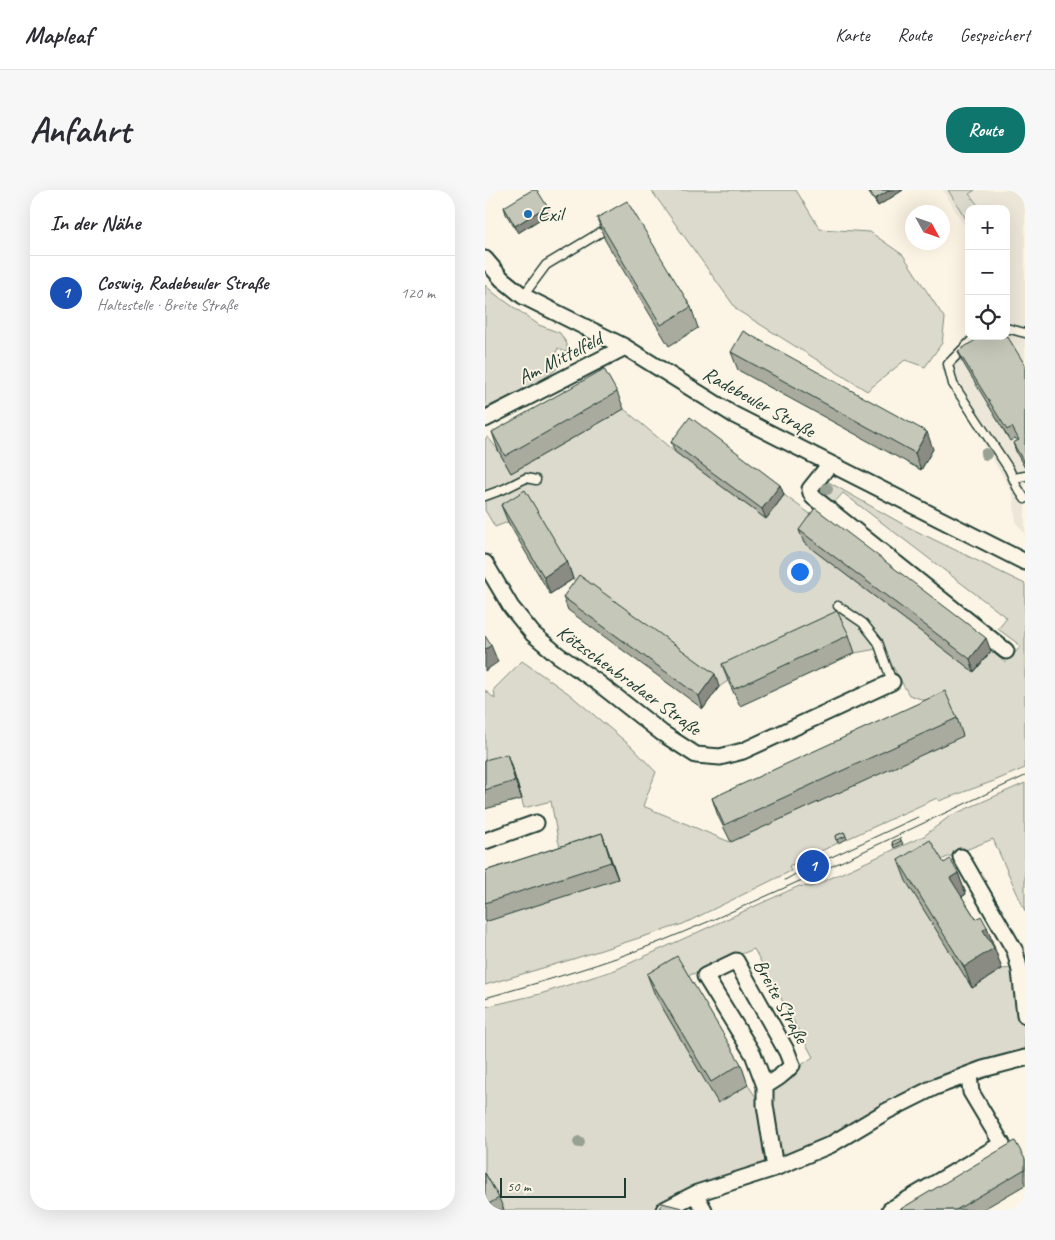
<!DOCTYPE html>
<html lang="de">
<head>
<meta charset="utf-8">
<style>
	body { margin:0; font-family:Caveat,sans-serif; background:#f7f7f7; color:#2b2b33 }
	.controls { position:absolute; right:15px; top:15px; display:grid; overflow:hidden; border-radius:10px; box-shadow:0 5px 20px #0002 }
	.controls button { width:45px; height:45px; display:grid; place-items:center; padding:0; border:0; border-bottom:1px solid #e1e1e2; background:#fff; color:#2b2b33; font:25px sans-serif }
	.compass { position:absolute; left:420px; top:15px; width:45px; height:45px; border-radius:50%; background:#fff; box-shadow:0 5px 20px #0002; rotate:130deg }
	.scale { position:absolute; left:15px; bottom:12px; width:126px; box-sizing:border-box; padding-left:5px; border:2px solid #1f3d34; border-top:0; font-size:14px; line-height:18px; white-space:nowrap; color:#1f3d34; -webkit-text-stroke:4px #fcf5e5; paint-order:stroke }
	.you { position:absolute; left:314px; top:381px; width:18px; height:18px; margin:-12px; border:4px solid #fff; border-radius:50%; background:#1a73e8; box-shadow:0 0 0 8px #1a73e833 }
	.badge { display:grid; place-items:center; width:32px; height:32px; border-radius:50%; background:#0f766e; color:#fff; font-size:16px; font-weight:700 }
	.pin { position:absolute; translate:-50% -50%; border:2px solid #fff; box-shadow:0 1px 5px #0006 }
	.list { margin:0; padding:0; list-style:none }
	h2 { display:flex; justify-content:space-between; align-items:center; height:65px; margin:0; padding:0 20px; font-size:21px }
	h2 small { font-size:16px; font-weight:400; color:#7c7c81 }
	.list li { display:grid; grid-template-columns:32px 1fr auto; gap:15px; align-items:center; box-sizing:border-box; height:75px; padding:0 20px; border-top:1px solid #e1e1e2 }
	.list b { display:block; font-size:19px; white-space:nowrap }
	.list p { margin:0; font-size:16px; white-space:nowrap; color:#7c7c81 }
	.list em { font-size:16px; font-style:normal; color:#7c7c81 }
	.icon { flex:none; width:28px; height:28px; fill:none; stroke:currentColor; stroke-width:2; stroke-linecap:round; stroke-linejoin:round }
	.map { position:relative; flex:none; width:540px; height:1020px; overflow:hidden; border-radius:20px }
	header { display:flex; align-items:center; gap:30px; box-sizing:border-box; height:70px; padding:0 25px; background:#fff; border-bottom:1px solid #e1e1e2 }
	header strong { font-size:24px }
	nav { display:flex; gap:28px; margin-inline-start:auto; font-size:18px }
	.intro { display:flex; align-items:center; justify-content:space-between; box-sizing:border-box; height:120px; padding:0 30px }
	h1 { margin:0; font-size:35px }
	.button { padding:12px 22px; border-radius:20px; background:#0f766e; color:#fff; font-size:18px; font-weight:700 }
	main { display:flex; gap:30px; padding:0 30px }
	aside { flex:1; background:#fff; border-radius:20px; box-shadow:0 5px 20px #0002 }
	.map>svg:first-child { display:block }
	.built { fill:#ece7d8 }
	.green { fill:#dcdacc; stroke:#7e8c80; fill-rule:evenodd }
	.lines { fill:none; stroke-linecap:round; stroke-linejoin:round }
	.service-casing { stroke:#1f3d34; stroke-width:11 }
	.minor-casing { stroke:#1f3d34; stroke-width:19 }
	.service { stroke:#fcf5e5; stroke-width:8 }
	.minor { stroke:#fcf5e5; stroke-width:15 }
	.tram { stroke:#1f3d34; stroke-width:1 }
	.tree { fill:#97a194 }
	.wall { fill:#a9ab9f; stroke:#1f3d34 }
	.shaded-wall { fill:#8a8b82; stroke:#1f3d34 }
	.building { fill:#c5c7b9; stroke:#1f3d34 }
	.poi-dot { fill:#1f6fb2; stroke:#fcf5e5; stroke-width:2 }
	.labels { text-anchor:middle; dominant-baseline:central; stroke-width:4; stroke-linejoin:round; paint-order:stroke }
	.poi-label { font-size:20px; fill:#1f3d34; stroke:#fcf5e5; text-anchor:start }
	.street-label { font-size:20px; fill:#1f3d34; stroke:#fcf5e5 }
</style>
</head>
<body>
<header>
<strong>Mapleaf</strong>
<nav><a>Karte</a><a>Route</a><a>Gespeichert</a></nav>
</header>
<div class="intro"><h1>Anfahrt</h1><a class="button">Route</a></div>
<main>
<aside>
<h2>In der Nähe<small></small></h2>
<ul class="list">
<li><span class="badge" style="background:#1a4fb4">1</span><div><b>Coswig, Radebeuler Straße</b><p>Haltestelle · Breite Straße</p></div><em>120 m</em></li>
</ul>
</aside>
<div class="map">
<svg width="540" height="1020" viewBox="0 0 540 1020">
	<rect width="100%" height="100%" fill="#fcf5e5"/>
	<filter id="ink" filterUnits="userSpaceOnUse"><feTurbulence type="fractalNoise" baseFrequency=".02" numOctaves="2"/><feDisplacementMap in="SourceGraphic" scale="10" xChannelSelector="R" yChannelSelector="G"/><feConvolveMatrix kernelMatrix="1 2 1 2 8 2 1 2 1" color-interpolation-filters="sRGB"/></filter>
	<g filter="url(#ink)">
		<!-- built -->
		<path class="built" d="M458 0H540V344L531 333 528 304 496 249 476 212 455 177 485 146H521V19H484V44Z"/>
		<!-- green -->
		<path class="green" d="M166 0H311L335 39 385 42 418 65 460 129 457 153 440 177 420 170 382 201 252 120Z
			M463 0H490L484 4 493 15 499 19H484V34Z
			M0 95 10 104 54 135 75 143 82 154V163L73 158 69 167 78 172C65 190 22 207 0 218Z
			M139 219 190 262 281 329 299 305 335 331 319 353 489 482 506 461 521 473 536 456 513 439 522 428 358 303 348 314 332 299 340 290 421 336 540 394V578L509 591 454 611 452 608 362 649 360 646 352 650 353 653 304 676 306 681 198 734 85 770 0 795V732L80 674 73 650 66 611 39 618 28 581 0 589V500L10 509 9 499 37 471 83 503 147 557 171 582 158 616 245 652 478 545 466 519 424 505 397 458 370 463 359 438 243 491 234 497 99 398 88 389 47 318 23 332 10 337 0 320V249L3 247 13 260 26 283Z
			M540 593V721L508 649 453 671 487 798 517 779 530 778 540 785V861L345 954 177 1020H17L0 991V817L55 804 130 780 314 696 326 697 439 646 465 626ZM269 759 328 867 302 885 286 901 278 918 263 895 233 913 200 787Z"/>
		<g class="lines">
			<defs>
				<path id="service" d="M38 106 61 75 126 36
					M521 138 540 143
					M491 146 463 174 468 194 524 279 532 297 540 309
					M529 288 540 286
					M0 306 19 299 41 288 51 290
					M353 416 378 433 393 452 407 492"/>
				<path id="minor" d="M0 69 17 89 38 106 140 157 249 225 540 372
					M0 229 140 157
					M345 274 325 299 326 303 328 307 521 461
					M0 373 26 417 48 444 73 465 112 492 177 543 211 565 235 567 258 561 407 492
					M0 651 51 633
					M476 667 530 761 535 781 540 825
					M280 896C290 890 300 884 307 875L302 862 251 771 220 786 268 864 280 896V915L290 978
					M210 1004 219 1020
					M179 1020 212 1003 290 978 345 955 402 921 450 897 498 879 540 868
					M405 1020 517 954 486 902 484 886"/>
			</defs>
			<!-- service casing -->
			<use href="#service" class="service-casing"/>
			<!-- minor casing -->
			<use href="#minor" class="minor-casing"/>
			<!-- service -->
			<use href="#service" class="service"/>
			<!-- minor -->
			<use href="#minor" class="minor"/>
			<!-- tram -->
			<path class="tram" d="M300 690 314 682 433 627
				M0 808C60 791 119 774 177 751 300 701 419 641 540 586"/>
		</g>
		<!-- trees -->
		<g class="tree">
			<circle cx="501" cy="264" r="6"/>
			<circle cx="342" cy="299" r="6"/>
			<circle cx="94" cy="952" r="6"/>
		</g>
		<!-- wall -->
		<path class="wall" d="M382 0H418L393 16Z
			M19 17 65 23 33 43 21 24Z
			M112 28 206 117 213 138 184 156 120 50Z
			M473 161 540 175V278L532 264 528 253 533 251 530 248 525 251 477 171Z
			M246 162 448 259 436 280 253 180Z
			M132 202 139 219 26 283 13 260 7 242Z
			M186 252 295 295 299 305 281 329 190 262Z
			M16 315 82 371 88 389 65 404 23 332Z
			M314 340 506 461 489 482 319 353Z
			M78 407 234 497 218 519 83 420Z
			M364 445 370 463 255 516 243 491 237 474Z
			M472 528 478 546 246 652 233 626 227 608Z
			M0 570 28 581 37 609 0 619Z
			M359 642 362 649 353 653 350 646Z
			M117 643 133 689 0 732V681Z
			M415 648 418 654 409 658 407 652Z
			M413 670 459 673 473 683 481 704 477 707 491 729 502 737 517 779 487 798 421 691Z
			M162 784 256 874 263 895 233 913 170 805Z
			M540 969V995L497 1020H414Z
			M0 983 14 1008 19 1020H0Z"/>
		<!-- shaded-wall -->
		<path class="shaded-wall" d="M405 0H418L393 16 390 9Z
			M62 16 65 23 33 43 30 36Z
			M442 242 448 259 436 280 430 263Z
			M295 295 299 305 281 329 277 319Z
			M82 371 88 389 65 404 59 387Z
			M501 448 506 461 489 482 485 469Z
			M6 455 13 472 0 481V460Z
			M230 484 234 497 218 519 214 506Z
			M22 564 28 581 37 609 30 591Z
			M117 643 123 660 133 689 126 672Z
			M473 683 481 704 473 709 465 688Z
			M502 737 517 779 487 798 479 777 498 740Z"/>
		<!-- building -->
		<path class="building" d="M47 0H52L62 16 30 36 19 17Z
			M384 0H405L390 9Z
			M142 11 206 117 176 135 112 28Z
			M258 141 442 242 430 263 246 162Z
			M521 144 540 175V274L528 253 534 250 527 237 522 240 473 161 497 146H521Z
			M119 179 132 202 20 266 7 242Z
			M205 227 295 295 277 319 186 252Z
			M40 300 82 371 59 387 16 315Z
			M330 318 501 448 485 469 314 340Z
			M94 385 230 484 214 506 78 407Z
			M352 421 364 445 249 499 237 474Z
			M0 446 6 455 0 460Z
			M460 501 472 528 239 635 227 608Z
			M22 564 30 591 0 600V570Z
			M359 642 361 646 351 650 350 646Z
			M117 643 126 672 0 713V681Z
			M415 648 416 651 408 655 407 652Z
			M445 650 459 673 465 669 473 683 465 688 491 729 496 726 502 737 498 740 509 758 479 777 413 670Z
			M192 766 256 874 226 892 162 784Z
			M530 951 540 969V979L471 1020H414Z
			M0 983 14 1008 0 1016Z
			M177 1013 197 1018 198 1020H175Z"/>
	</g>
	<!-- markers -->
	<circle class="poi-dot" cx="43" cy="24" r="5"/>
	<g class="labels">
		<!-- poi labels -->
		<g class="poi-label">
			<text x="53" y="24">Exil</text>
		</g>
		<!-- street labels -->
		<g class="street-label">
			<text transform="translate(75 168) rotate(-27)">Am Mittelfeld</text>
			<text transform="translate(274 212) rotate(29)">Radebeuler Straße</text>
			<text transform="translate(144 490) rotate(36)">Kötzschenbrodaer Straße</text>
			<text transform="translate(296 811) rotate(61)">Breite Straße</text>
		</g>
	</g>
</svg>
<div class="controls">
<button>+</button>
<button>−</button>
<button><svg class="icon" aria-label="locate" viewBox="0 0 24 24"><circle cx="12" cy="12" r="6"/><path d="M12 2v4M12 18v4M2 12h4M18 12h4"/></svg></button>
</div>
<svg class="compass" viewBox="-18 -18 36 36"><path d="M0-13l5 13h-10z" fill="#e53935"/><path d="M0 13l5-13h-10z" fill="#7c7c81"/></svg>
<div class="scale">50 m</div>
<div class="you"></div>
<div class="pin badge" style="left:328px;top:676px;background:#1a4fb4">1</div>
</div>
</main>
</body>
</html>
